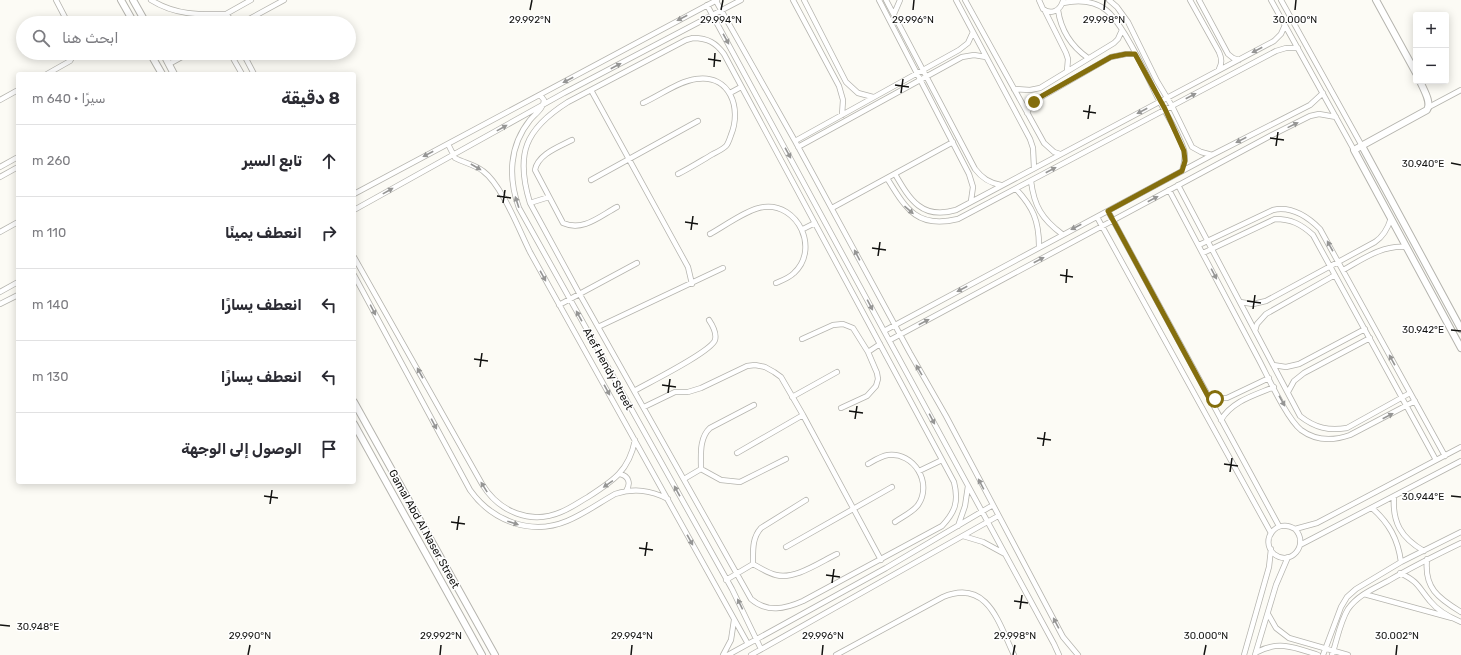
<!DOCTYPE html>
<html lang="ar">
<head>
<meta charset="utf-8">
<style>
	body { margin:0; font-family:Rubik,"Noto Sans Arabic",sans-serif; background:#f2f2f3; color:#2b2b33; direction:rtl }
	.controls { position:absolute; right:12px; top:12px; display:grid; overflow:hidden; border-radius:4px; box-shadow:0 2px 10px #0003 }
	.controls button { width:36px; height:36px; display:grid; place-items:center; padding:0; border:0; border-bottom:1px solid #e1e1e2; background:#fff; color:#2b2b33; font:20px sans-serif }
	.stop { position:absolute; width:12px; height:12px; margin:-9px; border:3px solid #846e0d; border-radius:50%; background:#fff }
	.stop.end { background:#846e0d; border-color:#fff; box-shadow:0 1px 4px #0008 }
	.list { margin:0; padding:0; list-style:none }
	h2 { display:flex; justify-content:space-between; align-items:center; height:52px; margin:0; padding:0 16px; font-size:17px }
	h2 small { font-size:13px; font-weight:400; color:#7c7c81 }
	.list li { display:grid; grid-template-columns:26px 1fr auto; gap:12px; align-items:center; box-sizing:border-box; height:72px; padding:0 16px; border-top:1px solid #e1e1e2 }
	.list b { display:block; font-size:15px; white-space:nowrap }
	.list em { font-size:13px; font-style:normal; color:#7c7c81 }
	.icon { flex:none; width:22px; height:22px; fill:none; stroke:currentColor; stroke-width:2; stroke-linecap:round; stroke-linejoin:round }
	.map { position:relative; flex:none; width:1461px; height:655px; overflow:hidden; direction:ltr }
	.search { position:absolute; background:#fff; box-shadow:0 2px 10px #0003; left:16px; top:16px; width:340px; height:44px; display:flex; align-items:center; gap:10px; box-sizing:border-box; padding:0 14px; border-radius:22px; color:#7c7c81; font-size:15px }
	.panel { position:absolute; background:#fff; box-shadow:0 2px 10px #0003; left:16px; top:72px; width:340px; height:412px; border-radius:4px; direction:rtl }
	.map>svg:first-child { display:block }
	.lines { fill:none; stroke-linecap:round; stroke-linejoin:round }
	.street-casing { stroke:#b5b4ae; stroke-width:6 }
	.secondary-casing { stroke:#b5b4ae; stroke-width:8 }
	.street { stroke:#fff; stroke-width:4.5 }
	.secondary { stroke:#fff; stroke-width:6 }
	.oneway { fill:#959594 }
	.route { stroke:#846e0d; stroke-width:5 }
	.ticks { fill:none; stroke:#131311; stroke-width:1.5 }
	.labels { text-anchor:middle; dominant-baseline:central; stroke-width:3; stroke-linejoin:round; paint-order:stroke }
	.street-label { font-size:11px; fill:#131311; stroke:#fff }
	.ticks-label { font-size:10px; text-anchor:middle; fill:#131311; stroke:#fff; stroke-width:3; stroke-linejoin:round; paint-order:stroke }
</style>
</head>
<body>
<div class="map">
<svg width="1461" height="655" viewBox="0 0 1461 655">
	<rect width="100%" height="100%" fill="#fcfbf5"/>
	<g class="lines">
		<defs>
			<path id="street" d="M56 0 68 23
				M151 0C175 15 199 15 227 14L232 23
				M793 0 839 86 843 100 842 115
				M804 0 846 82 858 93 873 97
				M879 0 969 174 973 187 971 201
				M886 0 975 169C982 178 989 183 1001 185
				M956 0 1030 139 1033 148 1034 168
				M965 0 1044 143 1054 152 1060 154
				M1039 0 1043 9C1051 15 1060 11 1063 1
				M1109 0 1117 7 1128 22 1157 81 1172 106 1192 147 1201 152 1212 155
				M1190 0 1219 52C1222 59 1222 63 1219 69
				M1199 0 1228 54 1233 58 1239 60
				M1271 0 1354 150
				M1281 0 1362 146
				M716 1 795 141 910 353 946 416 1063 637 1078 655
				M1063 3C1078 0 1093 0 1106 10 1121 21 1144 69 1153 88 1162 109 1177 128 1184 150 1186 157 1184 164 1182 171
				M707 5 1054 644 1059 655
				M1058 10C1061 31 1071 46 1088 58
				M1045 11 1066 53 1068 59 1067 71
				M894 14 900 0
				M210 23 251 0
				M242 23 284 0
				M693 38C708 38 716 43 724 54L954 482C959 502 955 512 942 526L803 601C785 609 767 613 751 599L579 293 530 203C515 154 525 129 568 102L686 40Z
				M230 53 242 74
				M243 53 254 74
				M169 64 189 53
				M47 74 70 61 75 53
				M1014 89 1030 90 1040 88 1114 43 1118 39 1122 30
				M591 90 688 267 692 284
				M730 93 741 87
				M540 95 544 100C544 108 535 114 530 120 509 146 508 178 519 208L732 589 761 649
				M0 100 18 90
				M643 103C659 96 679 81 696 79 730 74 742 108 731 135 730 138 728 144 726 146 723 149 717 152 713 154 701 161 690 168 678 174
				M1429 107 1461 90
				M1027 113 1031 105 1038 99 1111 57 1126 54H1135
				M572 140C559 147 538 154 535 170L563 223C583 232 600 216 617 207
				M795 141 959 50 968 43 973 32
				M448 144 455 158C464 163 474 164 483 171 502 185 519 230 530 252L748 644
				M798 147 962 57 974 55 986 57
				M0 167 18 157
				M895 174C910 200 922 220 956 210L1274 41 1281 34 1285 25
				M0 177 18 167
				M887 178C906 209 917 229 958 219L1276 51 1286 48H1298
				M591 180 698 121
				M1031 181C1034 206 1042 219 1062 234
				M1178 185 1300 416C1315 428 1329 431 1347 428L1410 393
				M1016 189C1033 207 1039 221 1039 246
				M1169 190C1199 246 1229 303 1259 360 1268 377 1287 419 1301 430 1316 441 1333 441 1350 435L1415 401
				M354 194 717 0
				M530 203 549 197
				M832 208 953 142
				M354 210 564 93 741 0
				M1108 211 1279 526
				M1097 217 1271 533
				M803 229 815 223
				M0 232 18 222
				M710 234C723 227 749 208 764 207 798 203 820 249 794 273 789 278 783 280 776 283
				M1199 245 1273 210C1291 206 1308 217 1320 229L1445 456
				M1203 253 1275 219C1291 219 1301 224 1313 235L1436 460
				M354 257 482 484C499 512 531 525 561 512 571 508 579 502 588 497 613 481 629 471 635 440
				M1343 270C1363 259 1382 245 1406 247
				M354 275 470 490C492 521 531 536 567 521 584 514 599 503 615 494 634 488 650 490 668 499
				M0 292 18 282
				M1240 302 1253 304 1266 301 1375 242C1384 236 1388 228 1391 218
				M0 304 18 295
				M559 305 637 263
				M598 327 723 268
				M884 331 1212 155 1310 105 1323 93
				M1255 331 1257 324 1266 314 1335 275
				M802 339 833 325 843 324 853 328 868 352 877 373 878 379 876 386 867 396 841 408
				M890 340 1272 135 1310 116 1319 114 1336 117
				M868 352 880 344
				M1273 365 1286 367 1299 364 1365 329
				M634 391C648 383 711 352 715 340 717 333 713 326 709 320
				M1288 392 1294 381 1304 373 1370 338
				M792 397 837 372
				M1209 398H1227L1269 378
				M754 405 710 428C699 438 701 455 701 469L721 480 740 482 786 459
				M644 407 675 392H688L701 388 747 366 755 365 765 367 774 372 781 377 803 415 881 560
				M1221 420C1232 401 1255 395 1274 387
				M737 453 803 415
				M868 464C875 460 881 456 888 455 914 452 933 483 918 505 913 512 902 517 895 522
				M919 471 942 460
				M620 474C629 476 631 484 626 491
				M684 479 701 469
				M1394 496C1392 522 1401 538 1424 551
				M806 500 761 528C752 538 753 550 753 564 760 568 768 573 776 575 795 580 820 562 837 554
				M1372 508C1389 523 1398 539 1401 562
				M958 526 965 506 968 486
				M1295 529C1310 545 1290 567 1274 554 1259 540 1277 517 1295 529L1317 523 1461 447
				M963 536 983 542 1005 554
				M1300 545 1461 461
				M786 547 892 487
				M1427 559C1424 588 1438 598 1461 612
				M1400 573C1419 582 1418 587 1430 601 1438 611 1449 617 1461 622
				M726 580 753 564
				M1364 594 1452 618
				M1268 614 1276 628 1289 638 1348 655
				M1257 652C1279 640 1296 648 1318 655
				M723 655 731 640 734 620
				M728 655 886 568 993 505
				M751 655 998 516
				M836 655 943 597C988 578 999 624 1014 655
				M1244 655 1269 567 1271 549
				M1255 655 1276 585 1288 557
				M1323 655 1341 607 1347 597 1356 589 1401 562 1461 532
				M1332 655C1337 640 1340 622 1348 609 1358 595 1373 589 1388 581 1412 567 1436 555 1461 543"/>
			<path id="secondary" d="M121 0 134 23
				M133 0 146 23
				M1376 0 1416 73
				M150 53 162 74
				M163 53 174 74
				M1420 81C1423 89 1432 102 1427 110L1354 150 1461 348
				M1362 146 1461 329
				M354 402 495 655
				M354 424 482 655"/>
		</defs>
		<!-- street casing -->
		<use href="#street" class="street-casing"/>
		<!-- secondary casing -->
		<use href="#secondary" class="secondary-casing"/>
		<!-- street -->
		<use href="#street" class="street"/>
		<!-- secondary -->
		<use href="#secondary" class="secondary"/>
	</g>
	<!-- one-way arrows -->
	<defs><path id="oneway-solid" d="M-6-.8H1V-3.2L6.5 0L1 3.2V.8H-6Z"/></defs>
	<g class="oneway">
		<use href="#oneway-solid" transform="translate(682 18) rotate(152)"/>
		<use href="#oneway-solid" transform="translate(726 39) rotate(61)"/>
		<use href="#oneway-solid" transform="translate(1257 50) rotate(152)"/>
		<use href="#oneway-solid" transform="translate(616 66) rotate(-28)"/>
		<use href="#oneway-solid" transform="translate(568 80) rotate(152)"/>
		<use href="#oneway-solid" transform="translate(1191 96) rotate(-28)"/>
		<use href="#oneway-solid" transform="translate(1142 111) rotate(152)"/>
		<use href="#oneway-solid" transform="translate(1293 125) rotate(-26)"/>
		<use href="#oneway-solid" transform="translate(502 128) rotate(-29)"/>
		<use href="#oneway-solid" transform="translate(1241 140) rotate(153)"/>
		<use href="#oneway-solid" transform="translate(788 153) rotate(61)"/>
		<use href="#oneway-solid" transform="translate(428 154) rotate(152)"/>
		<use href="#oneway-solid" transform="translate(476 167) rotate(30)"/>
		<use href="#oneway-solid" transform="translate(1051 170) rotate(-28)"/>
		<use href="#oneway-solid" transform="translate(388 191) rotate(-29)"/>
		<use href="#oneway-solid" transform="translate(1153 199) rotate(-28)"/>
		<use href="#oneway-solid" transform="translate(517 202) rotate(-108)"/>
		<use href="#oneway-solid" transform="translate(909 210) rotate(41)"/>
		<use href="#oneway-solid" transform="translate(1076 227) rotate(153)"/>
		<use href="#oneway-solid" transform="translate(1330 246) rotate(-119)"/>
		<use href="#oneway-solid" transform="translate(857 255) rotate(-118)"/>
		<use href="#oneway-solid" transform="translate(1039 260) rotate(-28)"/>
		<use href="#oneway-solid" transform="translate(1214 274) rotate(62)"/>
		<use href="#oneway-solid" transform="translate(543 276) rotate(61)"/>
		<use href="#oneway-solid" transform="translate(962 289) rotate(152)"/>
		<use href="#oneway-solid" transform="translate(870 305) rotate(62)"/>
		<use href="#oneway-solid" transform="translate(373 310) rotate(62)"/>
		<use href="#oneway-solid" transform="translate(579 316) rotate(-119)"/>
		<use href="#oneway-solid" transform="translate(924 322) rotate(-28)"/>
		<use href="#oneway-solid" transform="translate(1392 360) rotate(-119)"/>
		<use href="#oneway-solid" transform="translate(919 370) rotate(-120)"/>
		<use href="#oneway-solid" transform="translate(420 373) rotate(-119)"/>
		<use href="#oneway-solid" transform="translate(607 390) rotate(61)"/>
		<use href="#oneway-solid" transform="translate(1282 401) rotate(61)"/>
		<use href="#oneway-solid" transform="translate(1388 416) rotate(-27)"/>
		<use href="#oneway-solid" transform="translate(932 419) rotate(62)"/>
		<use href="#oneway-solid" transform="translate(434 424) rotate(62)"/>
		<use href="#oneway-solid" transform="translate(608 484) rotate(145)"/>
		<use href="#oneway-solid" transform="translate(981 484) rotate(-118)"/>
		<use href="#oneway-solid" transform="translate(484 487) rotate(-122)"/>
		<use href="#oneway-solid" transform="translate(677 491) rotate(-119)"/>
		<use href="#oneway-solid" transform="translate(513 523) rotate(18)"/>
		<use href="#oneway-solid" transform="translate(690 540) rotate(61)"/>
		<use href="#oneway-solid" transform="translate(740 604) rotate(-116)"/>
		<use href="#oneway-solid" transform="translate(1056 623) rotate(-118)"/>
	</g>
	<g class="lines">
		<!-- route -->
		<path class="route" d="M1034 102 1042 96 1111 57 1126 54H1135L1165 109 1184 151 1185 161 1182 171 1108 211 1209 398 1215 399"/>
	</g>
	<!-- ticks -->
	<path class="ticks" d="M530 10 532 0M721 10 723 0M913 10 914 0M1104 10 1105 0M1295 10 1296 0M708 59 721 61M714 67 715 53M895 85 909 87M901 93 903 79M1083 111 1096 113M1088 119 1090 105M1270 138 1284 140M1276 146 1278 132M1451 163 1461 165M497 196 511 198M503 203 505 190M685 222 698 224M691 230 693 216M872 248 886 250M878 256 880 242M1060 275 1073 277M1066 283 1067 269M1247 301 1261 303M1253 309 1255 295M1451 330 1461 331M474 359 488 361M480 367 482 353M662 385 676 387M668 393 670 379M849 411 863 413M855 419 857 406M1037 438 1051 440M1043 446 1045 432M1224 464 1238 466M1230 472 1232 458M264 496 278 498M1451 496 1461 497M270 504 272 490M451 522 465 524M457 530 459 516M639 548 653 550M645 556 647 542M826 575 840 577M832 583 834 569M1014 601 1028 603M1020 609 1022 595M0 625 10 626M248 655 250 645M440 655 441 645M631 655 632 645M822 655 823 645M1013 655 1015 645M1204 655 1206 645M1396 655 1397 645"/>
	<g class="labels">
		<!-- street labels -->
		<g class="street-label">
			<text transform="translate(608 369) rotate(61)">Atef Hendy Street</text>
			<text transform="translate(424 529) rotate(61)">Gamal Abd Al Naser Street</text>
		</g>
	</g>
	<g class="ticks-label">
		<text x="530" y="23">29.992°N</text>
		<text x="721" y="23">29.994°N</text>
		<text x="913" y="23">29.996°N</text>
		<text x="1104" y="23">29.998°N</text>
		<text x="1295" y="23">30.000°N</text>
		<text x="1423" y="167">30.940°E</text>
		<text x="1423" y="333">30.942°E</text>
		<text x="1423" y="500">30.944°E</text>
		<text x="38" y="630">30.948°E</text>
		<text x="250" y="639">29.990°N</text>
		<text x="441" y="639">29.992°N</text>
		<text x="632" y="639">29.994°N</text>
		<text x="823" y="639">29.996°N</text>
		<text x="1015" y="639">29.998°N</text>
		<text x="1206" y="639">30.000°N</text>
		<text x="1397" y="639">30.002°N</text>
	</g>
</svg>
<div class="controls">
<button>+</button>
<button>−</button>
</div>
<div class="stop" style="left:1215px;top:399px"></div>
<div class="stop end" style="left:1034px;top:102px"></div>
<div class="search"><svg class="icon" aria-label="search" viewBox="0 0 24 24"><circle cx="10" cy="10" r="6"/><path d="M15 15l6 6"/></svg>ابحث هنا</div>
<section class="panel">
<h2>8 دقيقة<small>سيرًا · 640 m</small></h2>
<ul class="list">
<li><svg class="icon" aria-label="ahead" viewBox="0 0 24 24"><path d="M12 20V5M6 11l6-6 6 6"/></svg><div><b>تابع السير</b></div><em>260 m</em></li>
<li><svg class="icon" aria-label="right" viewBox="0 0 24 24"><path d="M7 20v-9h11M14 6l5 5-5 5"/></svg><div><b>انعطف يمينًا</b></div><em>110 m</em></li>
<li><svg class="icon" aria-label="left" viewBox="0 0 24 24"><path d="M17 20v-9H6M10 6l-5 5 5 5"/></svg><div><b>انعطف يسارًا</b></div><em>140 m</em></li>
<li><svg class="icon" aria-label="left" viewBox="0 0 24 24"><path d="M17 20v-9H6M10 6l-5 5 5 5"/></svg><div><b>انعطف يسارًا</b></div><em>130 m</em></li>
<li><svg class="icon" aria-label="arrive" viewBox="0 0 24 24"><path d="M6 21V4h12l-3 4 3 4H6"/></svg><div><b>الوصول إلى الوجهة</b></div></li>
</ul>
</section>
</div>
</body>
</html>
